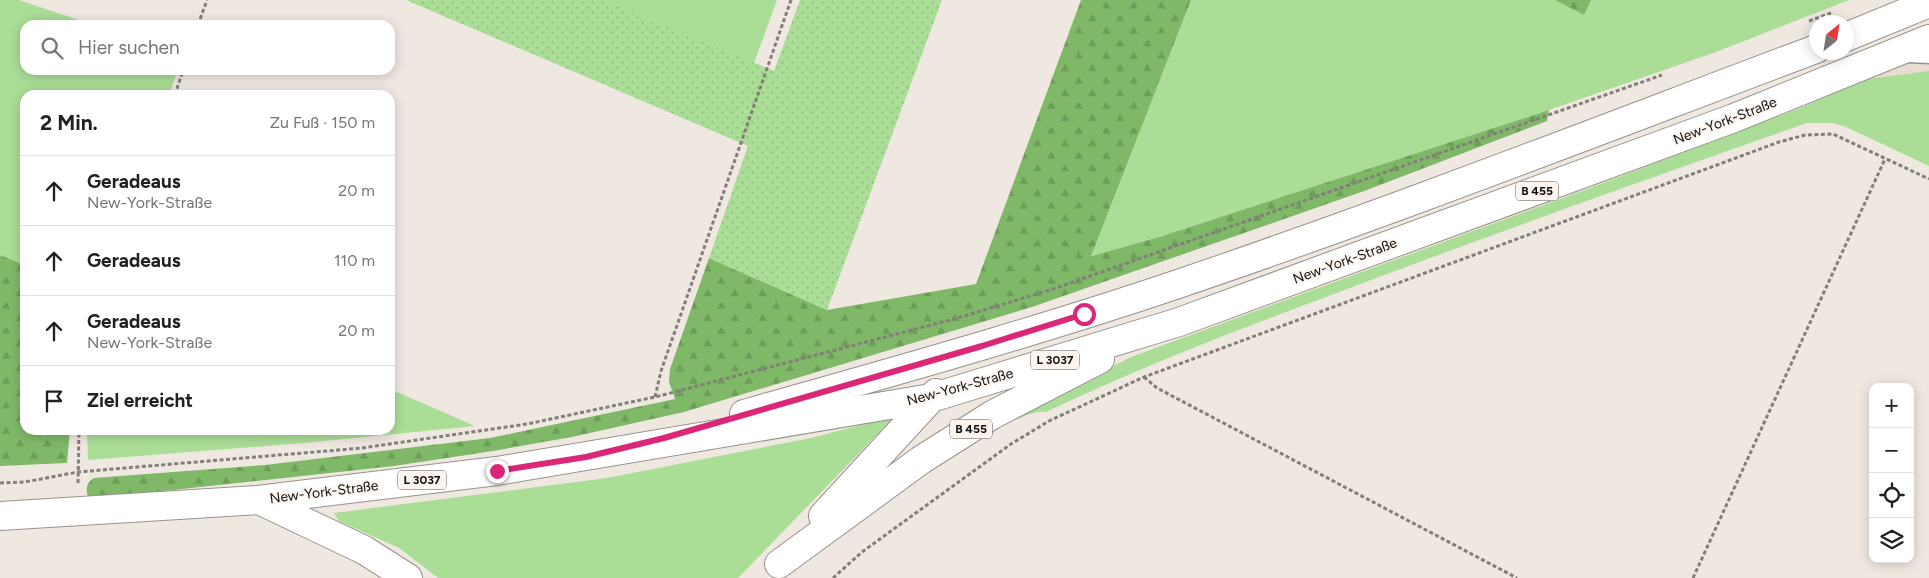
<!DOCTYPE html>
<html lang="de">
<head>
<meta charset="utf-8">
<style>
	body { margin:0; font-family:Figtree,sans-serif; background:#f2f2f2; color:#202124 }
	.controls { position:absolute; right:15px; bottom:15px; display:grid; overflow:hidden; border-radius:10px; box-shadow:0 2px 12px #0003 }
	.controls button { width:45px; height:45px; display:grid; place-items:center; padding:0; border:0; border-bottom:1px solid #e0e0e0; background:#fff; color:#202124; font:25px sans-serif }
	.compass { position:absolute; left:1809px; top:15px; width:45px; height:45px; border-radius:50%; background:#fff; box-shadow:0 2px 12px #0003; rotate:30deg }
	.stop { position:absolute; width:15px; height:15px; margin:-11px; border:4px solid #db2777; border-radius:50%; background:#fff }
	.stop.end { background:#db2777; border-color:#fff; box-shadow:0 1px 5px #0008 }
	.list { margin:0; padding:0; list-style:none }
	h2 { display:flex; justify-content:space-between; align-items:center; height:65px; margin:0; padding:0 20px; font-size:21px }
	h2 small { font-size:16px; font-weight:400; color:#757577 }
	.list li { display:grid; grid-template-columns:32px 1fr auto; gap:15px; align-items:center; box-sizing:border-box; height:70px; padding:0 20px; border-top:1px solid #e0e0e0 }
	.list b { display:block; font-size:19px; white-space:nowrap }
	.list p { margin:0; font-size:16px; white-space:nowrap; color:#757577 }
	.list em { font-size:16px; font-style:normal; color:#757577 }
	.icon { flex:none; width:28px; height:28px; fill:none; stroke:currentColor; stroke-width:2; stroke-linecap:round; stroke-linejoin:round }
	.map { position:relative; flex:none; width:1929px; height:578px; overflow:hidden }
	.search { position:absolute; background:#fff; box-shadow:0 2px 12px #0003; left:20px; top:20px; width:375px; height:55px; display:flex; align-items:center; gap:12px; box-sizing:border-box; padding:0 18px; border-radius:15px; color:#757577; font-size:19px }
	.panel { position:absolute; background:#fff; box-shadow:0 2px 12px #0003; left:20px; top:90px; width:375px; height:345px; border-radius:15px }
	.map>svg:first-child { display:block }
	.built { fill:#e9dcd0 }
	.green { fill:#aadd96 }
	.forest { fill:url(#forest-firs) }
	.garden { fill:url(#garden-dots) }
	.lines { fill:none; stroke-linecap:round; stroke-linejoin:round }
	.lane-casing { stroke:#99928c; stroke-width:15 }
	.primary-casing { stroke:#99928c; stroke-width:30 }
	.path { stroke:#837e7a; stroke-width:3; stroke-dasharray:4 2.5; stroke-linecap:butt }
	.lane { stroke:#fff; stroke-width:12 }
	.primary { stroke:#fff; stroke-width:28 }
	.route { stroke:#db2777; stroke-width:6 }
	.labels { text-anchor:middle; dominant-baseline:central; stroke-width:4; stroke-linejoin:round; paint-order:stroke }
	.shield { fill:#fcf5ef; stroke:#585451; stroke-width:1 }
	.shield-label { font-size:12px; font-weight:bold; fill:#110f0d }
	.street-label { font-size:14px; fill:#110f0d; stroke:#fcf5ef }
</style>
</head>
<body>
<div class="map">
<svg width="1929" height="578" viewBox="0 0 1929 578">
	<defs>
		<pattern id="forest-firs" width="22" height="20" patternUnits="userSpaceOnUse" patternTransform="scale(1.25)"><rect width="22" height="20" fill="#7fb968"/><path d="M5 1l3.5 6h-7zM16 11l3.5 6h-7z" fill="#6d9e59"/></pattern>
		<pattern id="garden-dots" width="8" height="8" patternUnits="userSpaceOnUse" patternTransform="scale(1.25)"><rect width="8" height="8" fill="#aadd96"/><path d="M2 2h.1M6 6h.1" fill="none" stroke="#91bc80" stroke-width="1.8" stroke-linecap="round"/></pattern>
	</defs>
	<rect width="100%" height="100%" fill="#efe8e1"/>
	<!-- built -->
	<path class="built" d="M1929 53V71L1867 79Z"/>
	<!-- green -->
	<path class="green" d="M0 0H19L94 25H25V70H178L169 95H25V265L0 255Z
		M604 0H777L754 63Z
		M1191 0H1555L1584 14 1591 0H1849L1716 52 1549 110 1159 237 1090 256Z
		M1929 71V166L1846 127 1833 123H1807C1664 173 1521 224 1379 277 1267 319 1154 360 1046 412 1031 410 1021 421 1007 420L1131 357 1582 191 1800 108 1867 79Z
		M390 389 475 426 304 443 88 460 87 430H390Z
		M895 416 738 578H438L399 548 339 521 334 513 607 478 811 438Z"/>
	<!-- forest -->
	<path class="forest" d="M1081 0H1191L1091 256 1159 237 1549 110 1547 121 1367 190 1032 307 684 412 572 437 493 451 394 466 89 499C85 490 86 483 94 478L265 465 490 438 675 399 669 382 670 369 709 258 827 310 976 284Z
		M1555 0H1591L1584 15Z
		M0 255 25 265V430H70L67 463 0 466Z"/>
	<!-- garden -->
	<path class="garden" d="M406 0H604L774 71 800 0H942L827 310 709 258 748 146Z"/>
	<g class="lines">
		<defs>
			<path id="lane" d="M1908 56 1929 57"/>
			<path id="primary" d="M1846 37 1929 3
				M744 414C888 373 1033 333 1175 285 1391 212 1603 129 1816 49
				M259 500 364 550 408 578
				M0 516 258 500 497 471 931 398 1179 322 1734 118 1929 39
				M823 516 936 393
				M779 564 921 460 992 415 1100 359"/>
		</defs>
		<!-- lane casing -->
		<use href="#lane" class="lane-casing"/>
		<!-- primary casing -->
		<use href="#primary" class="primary-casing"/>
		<!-- path -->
		<path class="path" d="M1809 21 1831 13
			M198 25 207 0
			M175 95 183 70
			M1144 377 1157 388 1517 578
			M655 397 661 371 791 0
			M0 483 25 482 78 472 362 448 527 424 655 397 958 318 1056 288 1662 75
			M78 483 79 430
			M833 578 862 552 1011 444 1049 421 1144 377 1779 142 1805 135 1833 134 1929 179
			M1693 578 1885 159"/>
		<!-- lane -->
		<use href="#lane" class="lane"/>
		<!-- primary -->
		<use href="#primary" class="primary"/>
	</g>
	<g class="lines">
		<!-- route -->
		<path class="route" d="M497 471 586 457 664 438 982 346 1084 314"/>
	</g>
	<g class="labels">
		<!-- shield labels -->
		<g class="shield">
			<rect x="1516" y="181.5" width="42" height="19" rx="4"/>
			<rect x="1031" y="350.5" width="48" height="19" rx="4"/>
			<rect x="950" y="419.5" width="42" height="19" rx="4"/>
			<rect x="398" y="470.5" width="48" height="19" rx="4"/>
		</g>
		<g class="shield-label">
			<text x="1537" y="191">B 455</text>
			<text x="1055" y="360">L 3037</text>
			<text x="971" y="429">B 455</text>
			<text x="422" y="480">L 3037</text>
		</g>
		<!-- street labels -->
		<g class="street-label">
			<text transform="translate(1725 121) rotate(-21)">New-York-Straße</text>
			<text transform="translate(1345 261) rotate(-20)">New-York-Straße</text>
			<text transform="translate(960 387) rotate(-15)">New-York-Straße</text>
			<text transform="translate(324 492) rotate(-7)">New-York-Straße</text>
		</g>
	</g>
</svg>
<div class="controls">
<button>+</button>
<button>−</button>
<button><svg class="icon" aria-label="locate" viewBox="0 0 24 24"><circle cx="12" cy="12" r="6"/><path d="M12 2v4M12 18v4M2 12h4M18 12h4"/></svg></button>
<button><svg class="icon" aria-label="layers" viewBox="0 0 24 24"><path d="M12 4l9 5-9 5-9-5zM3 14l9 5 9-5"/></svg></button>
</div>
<svg class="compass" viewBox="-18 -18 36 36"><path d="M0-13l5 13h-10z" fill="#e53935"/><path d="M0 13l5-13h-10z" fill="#757577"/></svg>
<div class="stop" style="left:1084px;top:314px"></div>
<div class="stop end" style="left:497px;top:471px"></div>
<div class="search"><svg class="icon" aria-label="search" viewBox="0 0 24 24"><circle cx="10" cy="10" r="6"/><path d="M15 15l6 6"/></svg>Hier suchen</div>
<section class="panel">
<h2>2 Min.<small>Zu Fuß · 150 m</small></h2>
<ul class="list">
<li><svg class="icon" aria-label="ahead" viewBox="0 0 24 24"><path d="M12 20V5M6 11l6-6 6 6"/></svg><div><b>Geradeaus</b><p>New-York-Straße</p></div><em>20 m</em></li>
<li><svg class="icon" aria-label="ahead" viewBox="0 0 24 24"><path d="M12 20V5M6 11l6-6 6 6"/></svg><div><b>Geradeaus</b></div><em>110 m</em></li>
<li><svg class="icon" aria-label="ahead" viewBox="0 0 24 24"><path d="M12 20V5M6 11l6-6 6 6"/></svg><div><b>Geradeaus</b><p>New-York-Straße</p></div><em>20 m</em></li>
<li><svg class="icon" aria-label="arrive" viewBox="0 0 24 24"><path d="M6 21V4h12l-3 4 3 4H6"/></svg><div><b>Ziel erreicht</b></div></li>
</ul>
</section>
</div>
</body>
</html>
